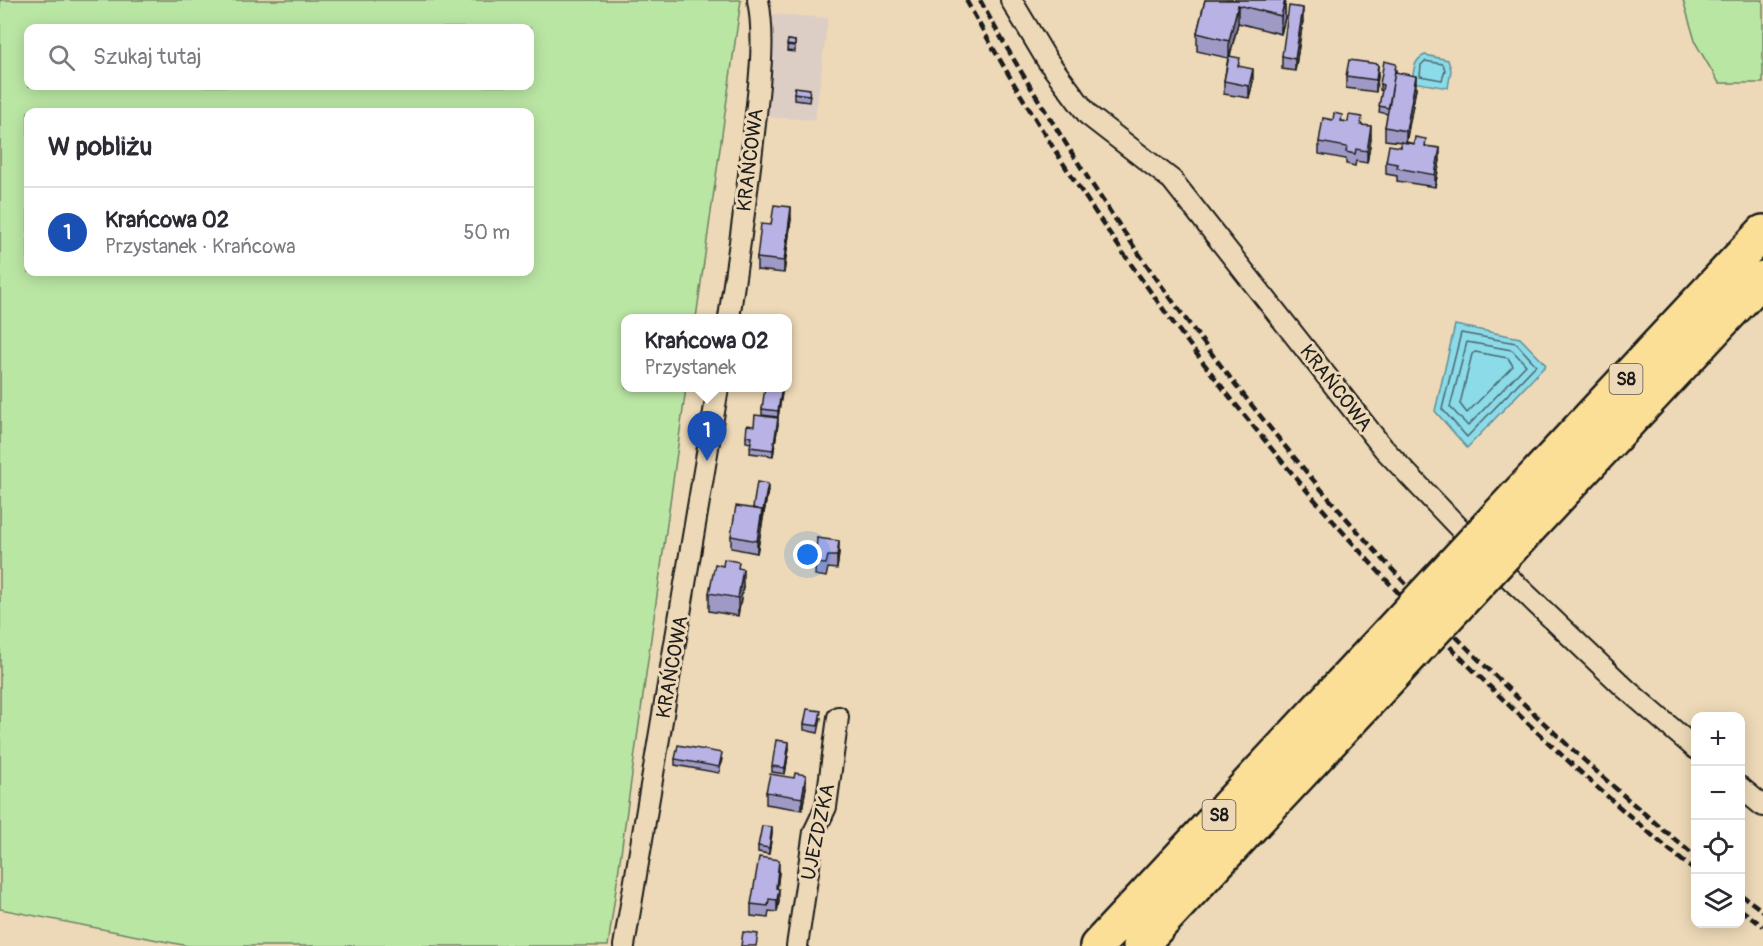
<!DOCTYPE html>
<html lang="pl">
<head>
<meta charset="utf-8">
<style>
	body { margin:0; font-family:Pangolin,sans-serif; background:#f2f2f3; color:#2b2b33 }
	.controls { position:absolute; right:18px; bottom:18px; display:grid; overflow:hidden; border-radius:12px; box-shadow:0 3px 15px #0003 }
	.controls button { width:54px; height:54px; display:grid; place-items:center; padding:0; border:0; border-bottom:2px solid #e1e1e2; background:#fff; color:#2b2b33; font:30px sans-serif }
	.you { position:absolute; left:808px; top:555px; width:21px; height:21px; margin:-15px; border:4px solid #fff; border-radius:50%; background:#1a73e8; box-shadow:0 0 0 9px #1a73e833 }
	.badge { display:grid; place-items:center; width:39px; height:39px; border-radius:50%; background:#2563eb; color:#fff; font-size:20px; font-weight:700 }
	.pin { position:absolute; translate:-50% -50px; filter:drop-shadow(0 2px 3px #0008) }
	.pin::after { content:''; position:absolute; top:32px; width:21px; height:18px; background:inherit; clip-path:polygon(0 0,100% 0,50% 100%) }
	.popup { position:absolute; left:621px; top:314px; width:171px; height:78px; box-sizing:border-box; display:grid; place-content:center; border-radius:12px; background:#fff; filter:drop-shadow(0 2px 4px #0005); font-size:20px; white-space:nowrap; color:#7c7c81 }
	.popup b { font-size:22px; color:#2b2b33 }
	.popup::after { content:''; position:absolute; left:50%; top:100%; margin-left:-12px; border:12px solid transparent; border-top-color:#fff }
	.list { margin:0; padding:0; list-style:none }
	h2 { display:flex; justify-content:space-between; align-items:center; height:78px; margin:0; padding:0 24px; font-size:26px }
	h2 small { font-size:20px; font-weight:400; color:#7c7c81 }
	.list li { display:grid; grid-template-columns:39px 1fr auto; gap:18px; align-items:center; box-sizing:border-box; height:90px; padding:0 24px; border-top:2px solid #e1e1e2 }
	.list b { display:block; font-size:22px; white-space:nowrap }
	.list p { margin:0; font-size:20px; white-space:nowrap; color:#7c7c81 }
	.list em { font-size:20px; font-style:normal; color:#7c7c81 }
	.icon { flex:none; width:33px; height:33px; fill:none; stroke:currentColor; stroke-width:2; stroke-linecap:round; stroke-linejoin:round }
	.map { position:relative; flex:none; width:1763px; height:946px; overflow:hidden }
	.search { position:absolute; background:#fff; box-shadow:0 3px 15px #0003; left:24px; top:24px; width:510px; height:66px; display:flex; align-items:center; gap:15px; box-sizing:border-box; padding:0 21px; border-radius:12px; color:#7c7c81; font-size:22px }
	.panel { position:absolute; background:#fff; box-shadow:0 3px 15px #0003; left:24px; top:108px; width:510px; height:168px; border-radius:12px }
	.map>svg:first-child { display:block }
	.built { fill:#ddcec5 }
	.green { fill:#bae6a4; stroke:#6b8160; stroke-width:1.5; fill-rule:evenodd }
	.water { fill:#8cdbe9; stroke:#5f8f97; stroke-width:1.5 }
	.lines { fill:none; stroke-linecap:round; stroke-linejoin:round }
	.shore { stroke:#49686e; stroke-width:1.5 }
	.minor-casing { stroke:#1c1c1c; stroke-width:24 }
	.motorway-casing { stroke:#1c1c1c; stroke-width:38 }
	.minor { stroke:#edd9b7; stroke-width:20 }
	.motorway { stroke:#fbdf96; stroke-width:33 }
	.rail { stroke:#1c1c1c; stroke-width:4.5; stroke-dasharray:9 4.5; stroke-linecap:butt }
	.motorway-bridge-casing { stroke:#1c1c1c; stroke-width:38; stroke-linecap:butt }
	.motorway-bridge { stroke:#fbdf96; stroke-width:33 }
	.wall { fill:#9f9ac5; stroke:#1c1c1c; stroke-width:1.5 }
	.shaded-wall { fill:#827da0; stroke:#1c1c1c; stroke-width:1.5 }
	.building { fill:#b9b3e5; stroke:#1c1c1c; stroke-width:1.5 }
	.labels { text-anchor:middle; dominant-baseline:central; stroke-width:6; stroke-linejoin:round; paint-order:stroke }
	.shield { fill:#edd9b7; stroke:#5b554a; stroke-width:1.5 }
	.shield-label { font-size:18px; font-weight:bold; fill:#1c1c1c }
	.street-label { font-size:20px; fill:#1c1c1c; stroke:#edd9b7 }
</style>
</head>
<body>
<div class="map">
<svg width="1763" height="946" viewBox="0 0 1763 946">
	<rect width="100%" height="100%" fill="#edd9b7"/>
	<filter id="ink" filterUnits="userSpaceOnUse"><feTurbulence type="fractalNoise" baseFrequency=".0167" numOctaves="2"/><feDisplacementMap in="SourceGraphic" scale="12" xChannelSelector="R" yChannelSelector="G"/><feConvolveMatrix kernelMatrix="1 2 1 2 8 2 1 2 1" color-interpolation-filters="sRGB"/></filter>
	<g filter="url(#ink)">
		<!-- built -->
		<path class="built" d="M773 14 828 18 815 120 767 117Z"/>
		<!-- green -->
		<path class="green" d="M0 0H741L696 318H626V388H686L608 946H188L0 909ZM28 28H530V86H28ZM28 112H530V272H28Z
			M1683 0H1763V83H1719L1696 44Z"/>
		<!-- water -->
		<path class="water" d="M1425 55 1448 60 1451 70 1448 88 1412 82C1414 70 1413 60 1425 55Z
			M1455 325 1520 338 1546 365 1467 448 1435 411Z"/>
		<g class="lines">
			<!-- shore -->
			<path class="shore" d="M1425 61 1443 64 1445 70 1442 80 1420 76 1421 65Z
				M1461 333 1516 343 1536 365 1467 437 1442 409Z
				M1467 342 1512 350 1526 365 1468 426 1450 407Z
				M1475 352 1508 358 1513 366 1467 413 1460 404 1472 354Z"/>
			<defs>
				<path id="minor" d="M1011 0 1047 60 1088 115 1172 180 1384 449 1483 553 1626 689 1696 749
					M729 318C739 251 749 183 756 114 760 77 765 37 758 0
					M1740 787 1763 806
					M624 946 718 388
					M797 946 814 832 826 807 838 717"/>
				<path id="motorway" d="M1489 525 1763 232
					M1512 547 1763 278
					M1097 946 1341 684
					M1140 946 1364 706"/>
			</defs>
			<!-- minor casing -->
			<use href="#minor" class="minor-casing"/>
			<!-- motorway casing -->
			<use href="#motorway" class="motorway-casing"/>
			<!-- minor -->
			<use href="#minor" class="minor"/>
			<!-- motorway -->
			<use href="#motorway" class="motorway"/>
			<!-- rail -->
			<path class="rail" d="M966 0C1150 334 1402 630 1696 872
				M980 0C1004 45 1031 88 1058 131 1229 405 1446 651 1696 857
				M1740 894 1763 911
				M1740 909 1763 926"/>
			<defs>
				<path id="motorway-bridge" d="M1341 684 1489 525
					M1364 706 1512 547"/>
			</defs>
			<!-- motorway-bridge casing -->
			<use href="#motorway-bridge" class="motorway-bridge-casing"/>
			<!-- motorway-bridge -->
			<use href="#motorway-bridge" class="motorway-bridge"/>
		</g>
		<!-- wall -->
		<path class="wall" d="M1205 0H1285V18L1281 34 1238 23 1230 56 1253 81 1249 98 1224 94V81L1228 58 1197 51V33Z
			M1303 21 1295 71 1282 69V56Z
			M788 40 795 41V52L787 51Z
			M1396 70V72L1416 88 1406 142 1426 146 1440 160 1435 187 1397 181V176L1386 174V162L1401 147V142L1385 140V127L1388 114 1379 112 1382 91 1380 90V84Z
			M1346 76H1378L1376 92 1346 88Z
			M794 93 810 95 809 102 794 100Z
			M1342 121 1362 125 1371 139 1367 163 1356 161 1355 166 1346 164V159L1319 154V142Z
			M791 219 784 273 757 270V258L771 225Z
			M783 387 778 417 762 415V409Z
			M778 424 773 456 750 453 751 443 746 442V436L754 426Z
			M768 490 757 553 731 548V536Z
			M817 538 839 553 837 569 828 568 826 577 815 575Z
			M739 569 743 587 738 616 709 611V593Z
			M821 718 818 733 804 730V724Z
			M789 749 785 774 772 772V766Z
			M675 759H722L719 773 675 765Z
			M794 778 806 787 802 810 766 804V792Z
			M772 833 769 854 758 852V846Z
			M779 872 777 888 779 901 777 912 769 911 768 918 751 916V904Z"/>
		<!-- shaded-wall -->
		<path class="shaded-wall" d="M1285 0V18L1281 34V16Z
			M1238 5V23L1229 59V41Z
			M1303 8V21L1295 71V59Z
			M1378 64V76L1376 92V80Z
			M1253 69V81L1249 98V86Z
			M1416 76V88L1406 143V131Z
			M1371 126V139L1367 163V151Z
			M1440 148V160L1435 187V175Z
			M791 207V219L784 273V261Z
			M782 387H783L778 417V411Z
			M778 418V424L773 456V450Z
			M768 484V490L757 553V541Z
			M839 541V553L837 569V556Z
			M743 569V587L738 616V598Z
			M789 742V749L785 774V768Z
			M806 775V787L802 810V798Z
			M772 827V833L769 854V848Z
			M779 860V872L776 900V888Z
			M779 889V901L777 912V900Z"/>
		<!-- building -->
		<path class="building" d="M1205 0H1285L1281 16 1238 5 1229 41 1197 33Z
			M1289 6 1303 8 1295 59 1282 56Z
			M788 40 795 41V46L787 45Z
			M1229 56 1240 58 1238 66 1253 69 1249 86 1224 81Z
			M1349 60 1378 64 1376 80 1346 76Z
			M1384 61 1396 64 1389 108 1379 106 1383 85 1380 84Z
			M1395 72 1416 76 1406 131 1385 127Z
			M795 87 810 89 809 95 794 93Z
			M1334 113 1342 115 1341 121 1348 122 1349 115 1362 117 1361 125 1371 126 1367 151 1356 149 1355 154 1346 152 1347 147 1319 142 1323 118 1333 120Z
			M1415 137 1426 139 1425 146 1440 148 1435 175 1397 168 1398 164 1386 162 1389 145 1401 147V142L1414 144Z
			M774 205 791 207 784 261 757 258 761 224 771 225Z
			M765 387H782L778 411 762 409Z
			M755 415 778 418 773 450 750 447 752 437 746 436 747 425 754 426Z
			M757 482 768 484 762 516V510L753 508Z
			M736 506 762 510 757 541 731 536Z
			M817 538 839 541 837 556H828L826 564 815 563Z
			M724 559 739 562 738 568 743 569 738 598 709 593 715 564 723 566Z
			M807 709 821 711 818 726 804 724Z
			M776 740 789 742 785 768 772 766Z
			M678 745 722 753 719 767 675 759Z
			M795 773 806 775 802 798 766 792 770 774 794 778Z
			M762 826 772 827 769 848 758 846Z
			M759 857 779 860 776 888 779 889 777 900 769 899 768 906 751 904Z
			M743 932 758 934 756 946H741Z"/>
	</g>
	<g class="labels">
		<!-- shield labels -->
		<g class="shield">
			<rect x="1609.5" y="364" width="33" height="30" rx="4.5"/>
			<rect x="1202.5" y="800" width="33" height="30" rx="4.5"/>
		</g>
		<g class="shield-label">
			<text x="1626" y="379">S8</text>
			<text x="1219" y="815">S8</text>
		</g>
		<!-- street labels -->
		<g class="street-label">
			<text transform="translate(750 160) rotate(-83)">KRAŃCOWA</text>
			<text transform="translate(1336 388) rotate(52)">KRAŃCOWA</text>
			<text transform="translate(672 667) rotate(-80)">KRAŃCOWA</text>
			<text transform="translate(818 832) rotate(-78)">UJEZDZKA</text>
		</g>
	</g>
</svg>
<div class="controls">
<button>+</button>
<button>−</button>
<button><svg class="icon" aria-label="locate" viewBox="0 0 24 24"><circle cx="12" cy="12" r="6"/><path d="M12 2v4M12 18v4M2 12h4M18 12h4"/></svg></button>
<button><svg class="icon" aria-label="layers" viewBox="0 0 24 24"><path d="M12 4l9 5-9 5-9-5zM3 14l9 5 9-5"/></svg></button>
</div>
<div class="you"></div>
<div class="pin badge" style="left:707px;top:461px;background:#1a4fb4">1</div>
<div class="popup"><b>Krańcowa 02</b>Przystanek</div>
<div class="search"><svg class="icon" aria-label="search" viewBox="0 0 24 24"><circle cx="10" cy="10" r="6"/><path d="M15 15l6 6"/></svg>Szukaj tutaj</div>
<section class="panel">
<h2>W pobliżu<small></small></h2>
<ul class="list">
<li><span class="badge" style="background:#1a4fb4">1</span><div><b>Krańcowa 02</b><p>Przystanek · Krańcowa</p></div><em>50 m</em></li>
</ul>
</section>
</div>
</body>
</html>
